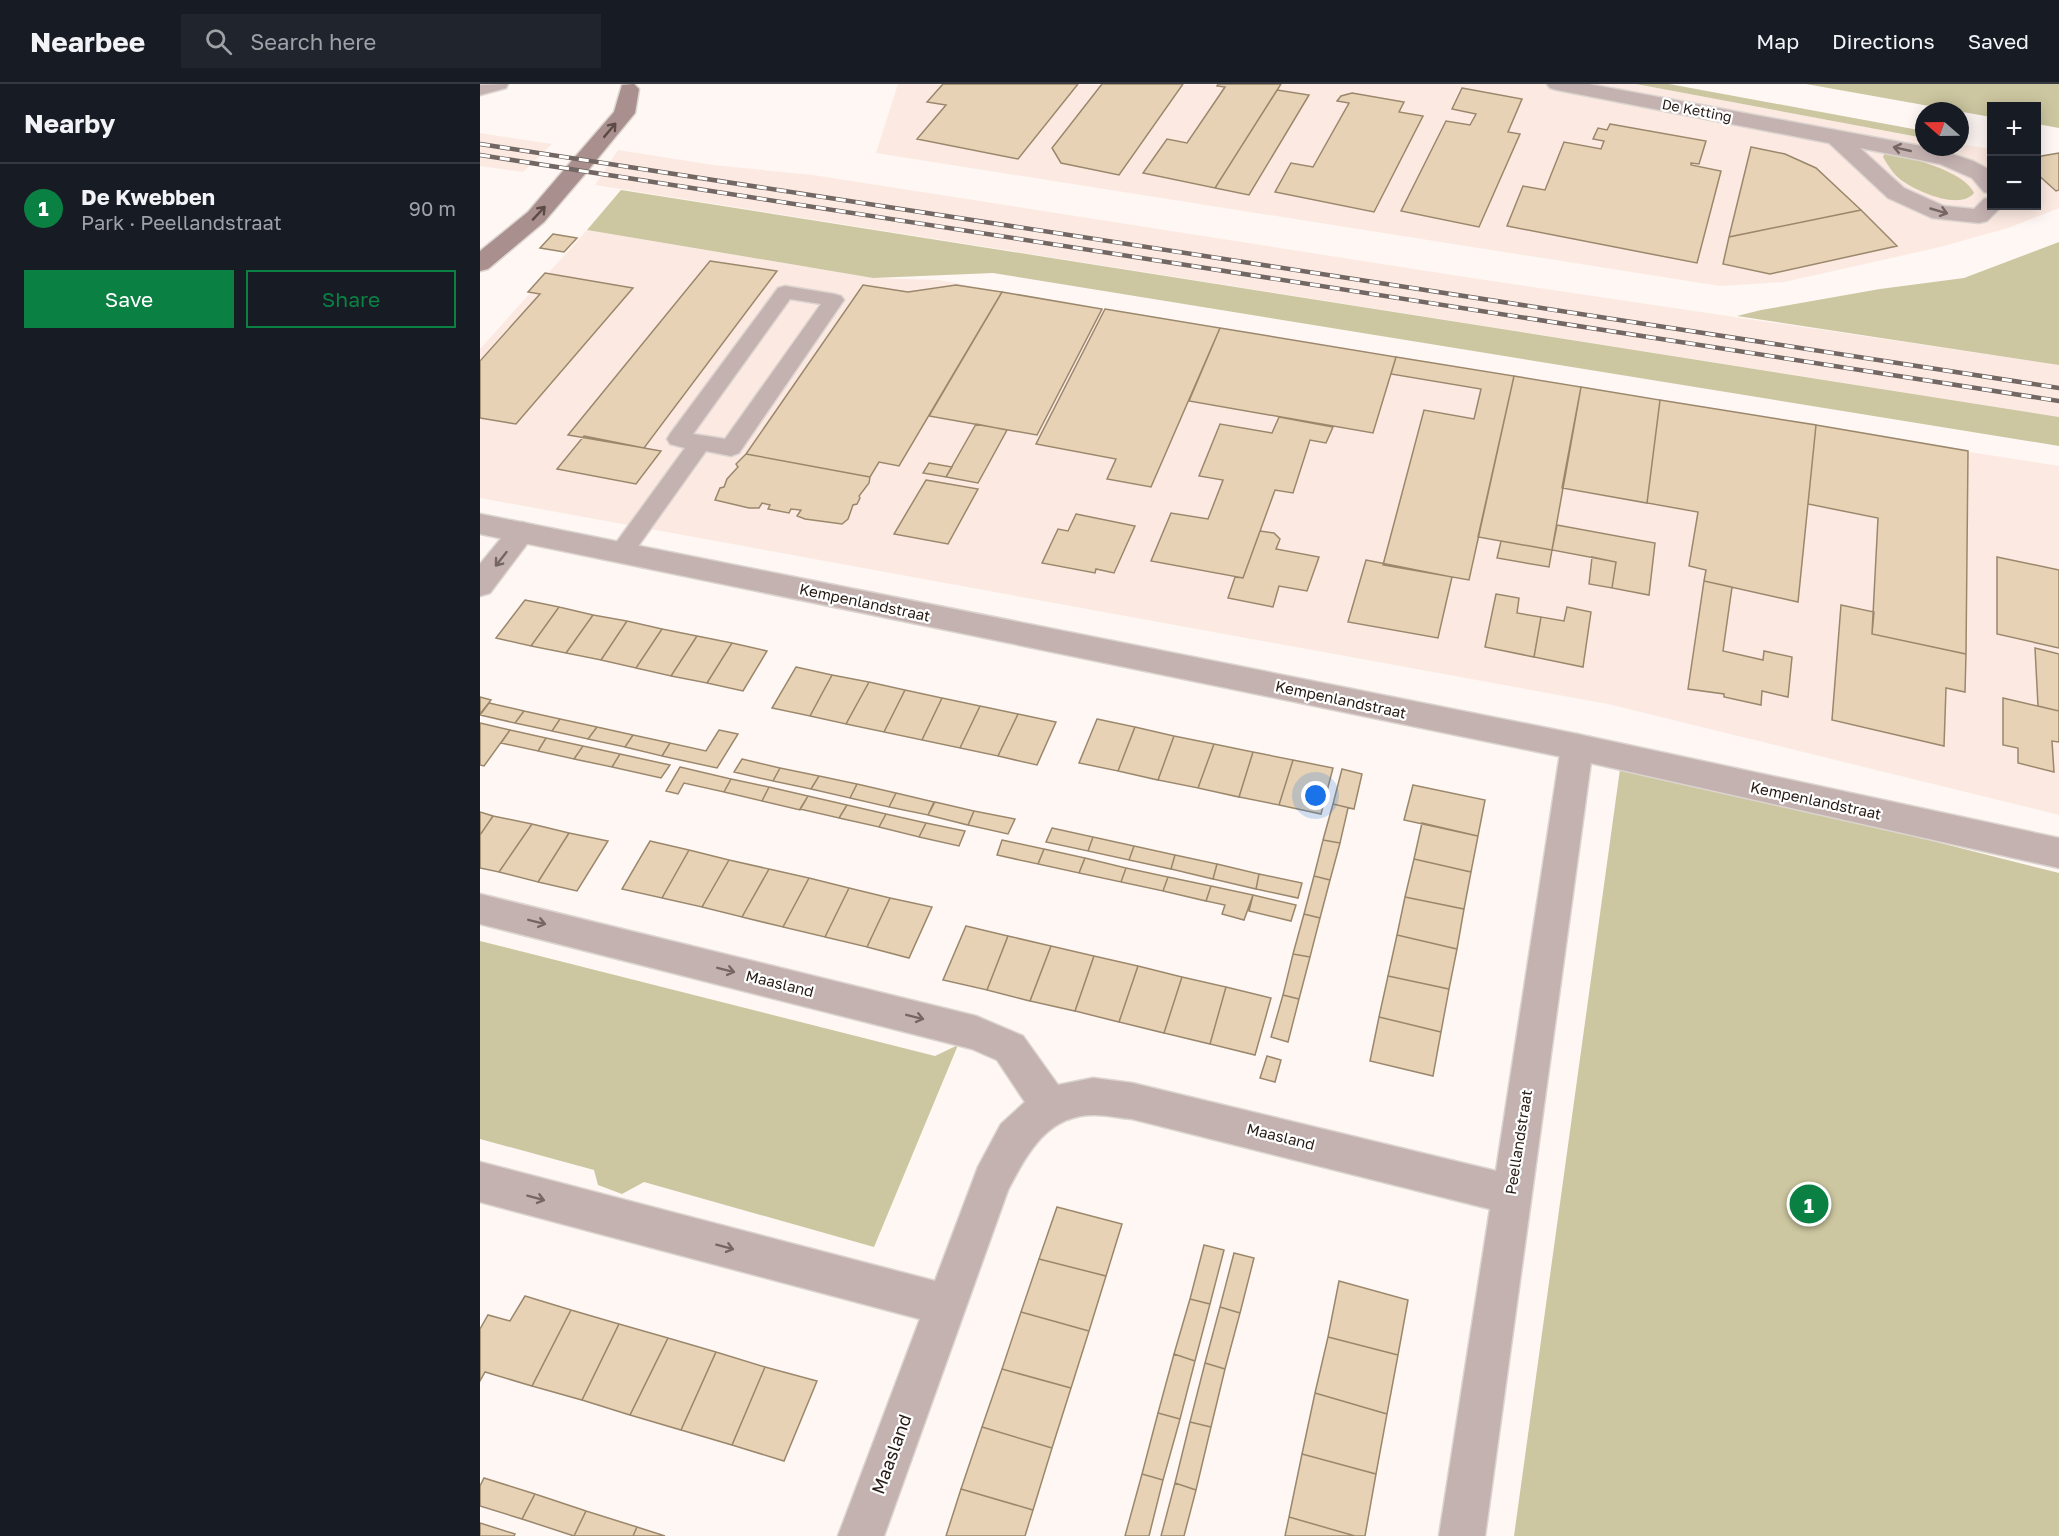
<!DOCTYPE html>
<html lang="en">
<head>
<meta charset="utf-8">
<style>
	body { margin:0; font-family:"Golos Text",sans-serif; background:#20242c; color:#f1f3f6 }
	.controls { position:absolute; right:18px; top:18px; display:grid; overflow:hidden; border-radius:0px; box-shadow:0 3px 15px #0003 }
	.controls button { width:54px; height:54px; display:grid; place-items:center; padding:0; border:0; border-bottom:2px solid #363941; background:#171b24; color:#f1f3f6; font:30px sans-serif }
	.compass { position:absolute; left:1435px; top:18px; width:54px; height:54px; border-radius:50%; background:#171b24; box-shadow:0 3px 15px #0003; rotate:290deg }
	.you { position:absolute; left:836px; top:712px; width:21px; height:21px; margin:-15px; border:4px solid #fff; border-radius:50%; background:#1a73e8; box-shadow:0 0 0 9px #1a73e833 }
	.badge { display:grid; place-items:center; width:39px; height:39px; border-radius:50%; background:#0b8043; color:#fff; font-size:20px; font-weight:700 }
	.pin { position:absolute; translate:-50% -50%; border:3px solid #fff; box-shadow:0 2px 6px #0006 }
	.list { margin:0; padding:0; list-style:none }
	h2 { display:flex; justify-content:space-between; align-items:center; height:78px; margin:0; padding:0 24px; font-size:26px }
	h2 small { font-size:20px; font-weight:400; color:#9ea1a6 }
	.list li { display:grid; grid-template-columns:39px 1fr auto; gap:18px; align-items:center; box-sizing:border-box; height:90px; padding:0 24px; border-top:2px solid #363941 }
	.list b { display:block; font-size:22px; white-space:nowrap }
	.list p { margin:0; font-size:20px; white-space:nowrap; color:#9ea1a6 }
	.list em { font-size:20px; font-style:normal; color:#9ea1a6 }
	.actions { display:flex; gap:12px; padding:18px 24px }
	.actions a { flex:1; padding:14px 0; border:2px solid #0b8043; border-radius:0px; text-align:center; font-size:21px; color:#0b8043 }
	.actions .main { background:#0b8043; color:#fff }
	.icon { flex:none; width:33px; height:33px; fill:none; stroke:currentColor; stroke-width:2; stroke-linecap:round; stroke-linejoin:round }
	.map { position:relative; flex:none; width:1579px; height:1452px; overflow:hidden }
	header { display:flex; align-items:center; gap:36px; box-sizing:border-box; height:84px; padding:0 30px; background:#171b24; border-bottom:2px solid #363941 }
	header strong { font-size:28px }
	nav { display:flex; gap:33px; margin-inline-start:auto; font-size:21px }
	.search { width:420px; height:54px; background:#20242c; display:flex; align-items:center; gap:15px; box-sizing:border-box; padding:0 21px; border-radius:0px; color:#9ea1a6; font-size:22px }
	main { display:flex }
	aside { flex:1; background:#171b24 }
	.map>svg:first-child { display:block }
	.built { fill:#fceae2 }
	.green { fill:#ccc7a0 }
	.building { fill:#e7d2b5; stroke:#9b876c; stroke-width:1.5 }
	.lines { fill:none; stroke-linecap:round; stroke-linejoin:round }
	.service-casing { stroke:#dcd4cf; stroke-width:3 }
	.minor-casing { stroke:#dcd4cf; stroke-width:3 }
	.tertiary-casing { stroke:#dcd4cf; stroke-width:3 }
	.secondary-casing { stroke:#dcd4cf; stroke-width:3 }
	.service { fill:#c4b2b1; fill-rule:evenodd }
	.minor { fill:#c4b2b1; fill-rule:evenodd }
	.tertiary { fill:#c4b2b1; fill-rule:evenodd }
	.secondary { fill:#a9908e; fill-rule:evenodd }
	.rail-casing { stroke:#726762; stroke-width:4.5 }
	.rail { stroke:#fff; stroke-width:3; stroke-dasharray:10; stroke-linecap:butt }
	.oneway { stroke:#5c4a45 }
	.oneway2 { stroke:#766663 }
	.labels { text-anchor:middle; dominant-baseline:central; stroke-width:4.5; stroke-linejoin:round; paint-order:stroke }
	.far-street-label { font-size:14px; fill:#281b15; stroke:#fff }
	.street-label { font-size:15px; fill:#281b15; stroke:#fff }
	.near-street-label { font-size:18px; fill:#281b15; stroke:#fff }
</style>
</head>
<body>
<header>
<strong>Nearbee</strong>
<div class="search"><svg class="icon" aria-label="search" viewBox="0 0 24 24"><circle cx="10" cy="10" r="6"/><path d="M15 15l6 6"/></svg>Search here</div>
<nav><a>Map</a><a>Directions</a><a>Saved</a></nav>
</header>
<main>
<aside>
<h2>Nearby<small></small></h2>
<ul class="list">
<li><span class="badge">1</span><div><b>De Kwebben</b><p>Park · Peellandstraat</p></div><em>90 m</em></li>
</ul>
<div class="actions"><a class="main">Save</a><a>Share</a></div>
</aside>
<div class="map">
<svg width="1579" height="1452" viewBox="0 0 1579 1452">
	<rect width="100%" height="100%" fill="#fef7f3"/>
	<!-- built -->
	<path class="built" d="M418 0H1156L1444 54V63H1480V60L1511 65 1512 122H1556L1557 71 1579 72V124L1528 144 1456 164 1304 198 1240 202 396 69Z
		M0 49 32 54 72 60 43 88 7 83 0 82Z
		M138 66 233 81 333 91 985 193 1579 281V333L115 101Z
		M107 146 393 194 459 196 898 276 1579 382V731L1128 620 0 414V265Z"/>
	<!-- green -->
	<path class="green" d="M1156 0H1189L1444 47V54Z
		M1326 0H1579V44L1557 40 1556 22H1512L1511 33Z
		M1405 68C1428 73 1485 87 1494 109 1480 127 1436 107 1421 96 1413 90 1408 81 1403 73Z
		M141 106 1579 333V362L513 189 393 194 107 146Z
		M1579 158V281L1257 232 1281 226 1400 205 1484 194Z
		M1141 678 1579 789V1452H1034Z
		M0 857 455 972 478 961 394 1163 164 1098 142 1110 118 1101 114 1086 0 1055Z"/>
	<!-- building -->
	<path class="building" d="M463 0H598L538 75 437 55 466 21 447 18Z
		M622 0H703L639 91 581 79 572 64Z
		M738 0H801L735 104 663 89 687 55 707 59 745 3 737 2Z
		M982 4 1042 15 1028 48 1040 50 999 143 921 127 966 37 990 41 996 30 972 25Z
		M797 6 829 11 769 111 735 104Z
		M872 9 924 18 919 28 943 32 894 128 795 108 811 79 833 83 869 19 857 17 861 12Z
		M1130 40 1226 57 1219 80 1211 79V81L1241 87 1217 179 1027 142 1043 102 1065 106 1084 58 1121 65 1124 57 1113 55 1118 44 1127 46Z
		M1271 63 1305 70 1336 84 1381 126 1249 153Z
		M1579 69V106L1576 107 1556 89V73Z
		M1381 126 1417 162 1290 190 1243 180 1249 153Z
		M73 150 97 154 84 168 60 164Z
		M230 177 297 187 164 364 88 351Z
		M65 189 153 204 36 340 0 334V277L60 210 48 208Z
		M383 201 428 208 476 201 522 208 419 382 399 378 390 393 266 370Z
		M522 208 622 225 557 351 449 332Z
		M625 225 740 244 671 403 627 395 636 375 556 360Z
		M740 244 916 273 893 349 709 317Z
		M916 273 1034 292 989 496 903 481 944 326 994 335 1001 305 911 290Z
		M1034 292 1101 303 1072 466 998 453Z
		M1101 303 1180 316 1167 419 1082 404Z
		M1180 316 1336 341 1318 518 1224 497 1226 486 1209 482 1218 428 1167 419Z
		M799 333 853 343 846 359 830 356 813 409 795 406 763 494 671 477 691 429 728 435 743 396 719 392 740 340 792 349Z
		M496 340 527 346 498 399 466 393Z
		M1336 341 1488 367 1486 570 1392 550 1398 434 1328 420Z
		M104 352 164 364 181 367 156 400 77 385Z
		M266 370 390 393 389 399 379 412 380 414 377 420 373 421 368 435 362 440 325 435 317 432 321 426 311 425 309 429 288 425 290 421 282 419 279 424H269L235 416 240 404 244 403 247 395 258 383 256 380Z
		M449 379 472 383 466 393 443 389Z
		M446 396 498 405 468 460 414 450Z
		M596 430 655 442 634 489 616 485 615 489 562 479 578 445 588 447Z
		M1077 441 1175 459 1169 511 1132 504 1136 478 1072 466Z
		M780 447 794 449 800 455 796 465 839 473 827 507 799 502 793 523 748 514 755 493 763 494Z
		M1021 457 1072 466 1069 483 1017 474Z
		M1112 473 1136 478 1132 504 1109 500Z
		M1517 473 1579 486V564L1517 550Z
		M886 476 972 493 958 554 868 538Z
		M1224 497 1252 503 1243 567 1283 576 1284 567 1312 573 1308 613 1282 607 1281 621 1244 613V610L1208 605Z
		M1016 510 1039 514 1037 529 1061 533 1054 573 1005 563Z
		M45 516 79 523 51 562 16 554Z
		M1361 521 1394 528 1392 550 1486 570 1485 608 1466 604 1464 662 1352 636Z
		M79 523 113 531 86 569 51 562Z
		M1087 523 1111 528 1103 583 1054 573 1061 533 1084 537Z
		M113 531 147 537 121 576 86 569Z
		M147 537 182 545 156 584 121 576Z
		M182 545 217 552 191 592 156 584Z
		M217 552 252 559 227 599 191 592Z
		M252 559 287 567 263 607 227 599Z
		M1555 564 1579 570V627L1558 622Z
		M316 583 352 591 330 632 292 624Z
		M352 591 389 598 366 640 330 632Z
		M389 598 425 606 404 648 366 640Z
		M425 606 462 614 442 656 404 648Z
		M0 613 11 616 0 630Z
		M462 614 500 622 480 664 442 656Z
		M1523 614 1579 627V658L1572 657 1574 688 1538 679V664L1523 661Z
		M9 619 44 627 35 639 0 631Z
		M500 622 538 630 518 672 480 664Z
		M44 627 80 635 72 647 35 639Z
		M538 630 576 638 557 681 518 672Z
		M80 635 117 643 108 655 72 647Z
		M617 635 655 643 638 687 599 679Z
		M0 639 30 646 4 682 0 681Z
		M117 643 153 651 145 663 108 655Z
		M655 643 694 652 678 696 638 687Z
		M30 646 66 654 58 667 21 659Z
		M239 646 258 650 237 684 182 672 190 659 226 667Z
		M153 651 190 659 182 672 145 663Z
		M694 652 734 660 718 704 678 696Z
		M66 654 103 662 94 675 58 667Z
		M734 660 773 668 759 713 718 704Z
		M103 662 140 670 132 683 94 675Z
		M773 668 813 676 799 721 759 713Z
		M140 670 190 681 181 694 132 683Z
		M262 675 300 684 293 697 254 688Z
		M813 676 853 684 841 730 799 721Z
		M200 683 251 695 244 708 204 699 198 710 186 707Z
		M300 684 339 692 331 705 293 697Z
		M862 685 882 690 874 725 853 720Z
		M339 692 377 700 370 714 331 705Z
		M251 695 289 703 282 717 244 708Z
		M377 700 416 709 409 723 370 714Z
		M933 701 1005 716 998 752 924 736Z
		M289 703 328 712 320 726 282 717Z
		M416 709 454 718 448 731 409 723Z
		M328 712 367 721 359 734 320 725Z
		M455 718 494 727 488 741 448 731Z
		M853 720 874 725 868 724 860 759 843 756Z
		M367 721 406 730 399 743 359 734Z
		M494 727 535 735 528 750 488 741Z
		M0 728 13 732 0 751Z
		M406 730 446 739 439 753 399 743Z
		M13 732 52 740 19 788 0 784V751Z
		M446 739 485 747 479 762 439 753Z
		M942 739 998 752 991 788 934 775Z
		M52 740 89 749 58 798 19 788Z
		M572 744 613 753 608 767 566 758Z
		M89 749 128 757 97 807 58 798Z
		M613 753 654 762 649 776 608 767Z
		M522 756 564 765 558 780 517 771Z
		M843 756 860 759 850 796 834 792Z
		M170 757 209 766 182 814 142 805Z
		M654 762 695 771 691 785 649 776Z
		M564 765 605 774 599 789 558 780Z
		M209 766 249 776 222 823 182 814Z
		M695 771 737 780 733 795 691 785Z
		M605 774 646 784 641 798 599 789Z
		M934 775 991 788 984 825 925 813Z
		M249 776 289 785 262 833 222 823Z
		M737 780 779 790 776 805 733 795Z
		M646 784 688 793 683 807 641 798Z
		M289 785 329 794 303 843 262 833Z
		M779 790 822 799 818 814 776 805Z
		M834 792 850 796 840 834 824 830Z
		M688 793 731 802 726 817 683 807Z
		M329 794 369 804 345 853 303 843Z
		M731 802 773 811 764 836 742 830 745 821 726 817Z
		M369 804 410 814 387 863 345 853Z
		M773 811 816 821 811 837 769 827Z
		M925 813 984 825 977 865 917 851Z
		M410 814 452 823 429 874 387 863Z
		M824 830 840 834 830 873 813 870Z
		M486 842 528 852 507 906 463 896Z
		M917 851 977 865 969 905 908 892Z
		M528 852 571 862 550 917 507 906Z
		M571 862 614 872 595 927 550 917Z
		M813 870 830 873 819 915 803 911Z
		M614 872 658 882 639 938 595 927Z
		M658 882 702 893 684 949 639 938Z
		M908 892 969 905 961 948 899 933Z
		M702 893 746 903 730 960 684 949Z
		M746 903 791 914 775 971 730 960Z
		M803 911 819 915 808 958 791 953Z
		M899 933 961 948 953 992 890 977Z
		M787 972 801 976 795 998 780 994Z
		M577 1123 642 1140 626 1192 559 1175Z
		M724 1161 744 1166 730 1220 710 1215Z
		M754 1169 774 1174 760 1229 740 1223Z
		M559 1175 626 1192 609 1247 541 1228Z
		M859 1197 928 1216 918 1271 848 1253Z
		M45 1212 91 1226 52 1302 5 1288 0 1297V1245L8 1231 30 1237Z
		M710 1215 730 1220 715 1277 694 1270Z
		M740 1223 760 1229 745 1285 725 1279Z
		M91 1226 139 1240 102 1316 52 1302Z
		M541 1228 609 1247 591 1304 522 1285Z
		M139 1240 188 1254 150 1331 102 1316Z
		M848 1253 918 1271 907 1330 835 1309Z
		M188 1254 236 1268 201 1346 150 1331Z
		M236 1268 285 1283 252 1361 201 1346Z
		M694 1270 715 1277 700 1335 678 1329Z
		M725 1279 745 1285 731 1343 710 1338Z
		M285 1283 337 1297 304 1377 252 1361Z
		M522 1285 591 1304 572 1364 502 1343Z
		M835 1309 907 1330 896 1390 822 1370Z
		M678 1329 700 1335 683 1396 662 1390Z
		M710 1338 731 1343 716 1406 695 1399Z
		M502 1343 572 1364 553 1426 481 1405Z
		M822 1370 896 1390 885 1452H875L809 1433Z
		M662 1390 683 1396 669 1452H645Z
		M4 1394 55 1410 42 1435 0 1422V1402Z
		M695 1399 716 1406 704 1452H681Z
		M481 1405 553 1426 545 1452H466Z
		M55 1410 106 1427 94 1452 42 1435Z
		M106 1427 157 1443 153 1452H94Z
		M809 1433 875 1452H805Z
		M0 1439 35 1450 34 1452H0Z
		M157 1443 185 1452H153Z"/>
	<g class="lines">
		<defs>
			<path id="service" d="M28 0 26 4 0 11V1Z
				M305 202 354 210 361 212 364 216 259 369 251 372 226 367 149 475 141 478 133 475 129 469 133 463 205 364 190 360 187 355 190 350 298 204ZM310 215 341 220 245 355 213 350Z"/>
			<path id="minor" d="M1067 0H1109L1457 65 1493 77 1510 86 1512 110 1504 108 1492 94 1460 80 1380 64 1424 104 1464 122 1494 125 1504 115 1512 113V122H1522L1507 137 1499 139 1452 134 1408 114 1349 59 1077 6 1070 4Z
				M42 438 52 441 56 448 10 509 0 512V480L32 441Z
				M1097 650 1108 654 1113 663 1005 1452H959L1010 1125 652 1035C640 1034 627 1031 615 1031 567 1030 547 1070 528 1106L404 1452H358L440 1235 0 1118V1078L455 1197 498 1083 521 1040 545 1018 517 976 492 965 0 840V810L496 932 543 952 578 1001 613 994 652 999 1016 1087 1081 663 1086 654Z"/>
			<path id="tertiary" d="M0 430 1097 650 1579 754V784L1097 676 0 450Z"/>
			<path id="secondary" d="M142 1 154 0 159 5 155 29 105 90 64 138 8 185 0 187V167L48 128 89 80 134 28Z"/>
		</defs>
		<!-- service casing -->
		<use href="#service" class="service-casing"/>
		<!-- minor casing -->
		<use href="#minor" class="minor-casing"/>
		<!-- tertiary casing -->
		<use href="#tertiary" class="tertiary-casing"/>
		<!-- secondary casing -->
		<use href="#secondary" class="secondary-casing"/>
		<!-- service -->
		<use href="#service" class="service"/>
		<!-- minor -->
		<use href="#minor" class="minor"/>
		<!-- tertiary -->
		<use href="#tertiary" class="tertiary"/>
		<!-- secondary -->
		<use href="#secondary" class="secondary"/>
		<defs>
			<path id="rail" d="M0 60 1579 304
				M0 71 1579 317"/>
		</defs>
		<!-- rail casing -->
		<use href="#rail" class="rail-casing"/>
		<!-- rail -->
		<use href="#rail" class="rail"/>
	</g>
	<!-- one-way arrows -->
	<defs><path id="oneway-shaft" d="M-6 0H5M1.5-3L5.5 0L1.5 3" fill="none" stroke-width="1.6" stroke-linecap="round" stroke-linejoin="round" transform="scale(1.5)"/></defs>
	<g class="oneway">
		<use href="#oneway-shaft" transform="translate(130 46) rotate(-50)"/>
		<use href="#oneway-shaft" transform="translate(59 129) rotate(-47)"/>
	</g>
	<g class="oneway2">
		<use href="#oneway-shaft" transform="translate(1422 65) rotate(-167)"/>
		<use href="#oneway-shaft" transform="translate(1459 127) rotate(16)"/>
		<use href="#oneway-shaft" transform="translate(21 475) rotate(128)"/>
		<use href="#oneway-shaft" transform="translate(57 838) rotate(14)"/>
		<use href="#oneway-shaft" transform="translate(246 886) rotate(14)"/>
		<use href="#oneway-shaft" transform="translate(435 933) rotate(14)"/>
		<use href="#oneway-shaft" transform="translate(56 1114) rotate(15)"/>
		<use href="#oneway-shaft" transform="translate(245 1163) rotate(15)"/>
	</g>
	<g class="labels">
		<!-- far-street labels -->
		<g class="far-street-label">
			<text transform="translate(1217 26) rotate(11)">De Ketting</text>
		</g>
		<!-- street labels -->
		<g class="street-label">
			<text transform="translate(385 518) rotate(12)">Kempenlandstraat</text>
			<text transform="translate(861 615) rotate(12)">Kempenlandstraat</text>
			<text transform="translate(1336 716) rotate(12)">Kempenlandstraat</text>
			<text transform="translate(300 899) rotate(14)">Maasland</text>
			<text transform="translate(801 1052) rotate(14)">Maasland</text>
			<text transform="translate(1038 1058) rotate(-81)">Peellandstraat</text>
		</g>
		<!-- near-street labels -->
		<g class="near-street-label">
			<text transform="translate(411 1370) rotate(-70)">Maasland</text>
		</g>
	</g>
</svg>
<div class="controls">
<button>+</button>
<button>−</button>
</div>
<svg class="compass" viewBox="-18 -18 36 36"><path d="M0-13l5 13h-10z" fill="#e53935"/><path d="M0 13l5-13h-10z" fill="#9ea1a6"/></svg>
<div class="you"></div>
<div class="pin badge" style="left:1329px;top:1120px">1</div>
</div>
</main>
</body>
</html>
